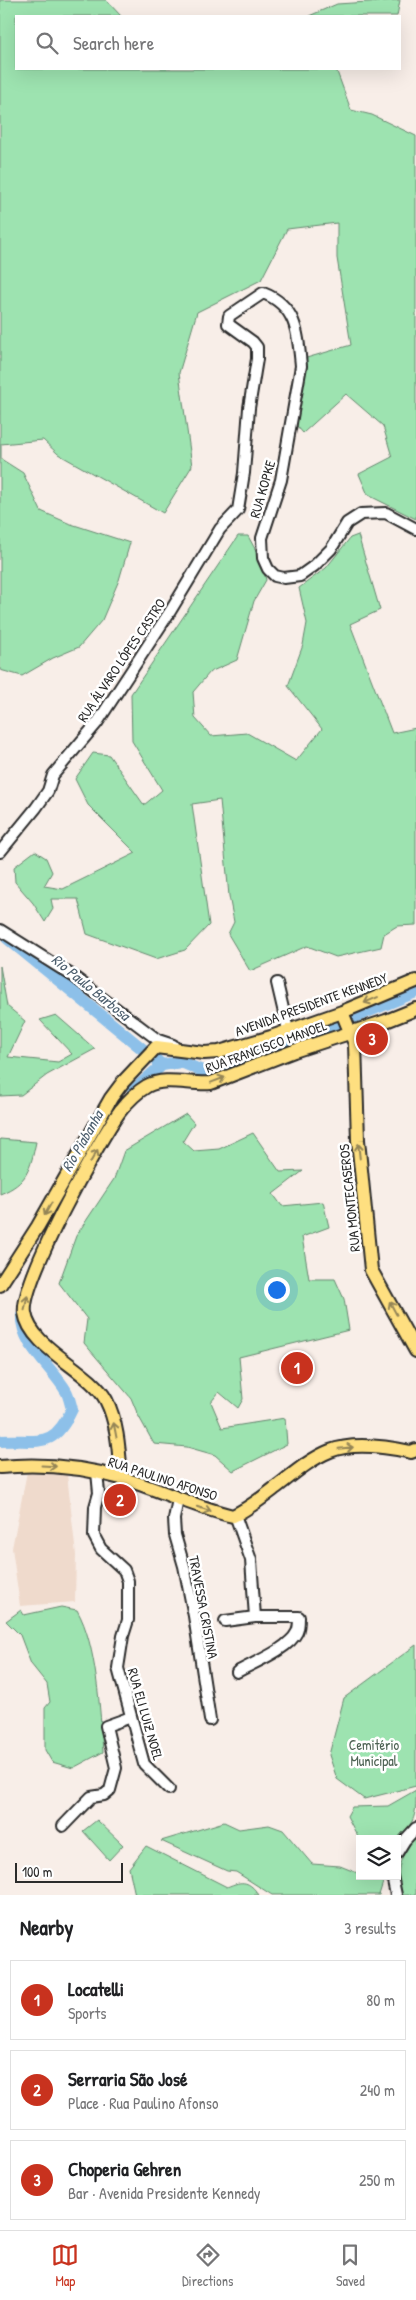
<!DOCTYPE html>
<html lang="en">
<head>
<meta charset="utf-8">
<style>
	body { margin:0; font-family:"Patrick Hand",sans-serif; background:#f6f6f6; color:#202124 }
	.controls { position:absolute; right:15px; bottom:15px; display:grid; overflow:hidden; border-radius:0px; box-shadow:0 5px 20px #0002 }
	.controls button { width:45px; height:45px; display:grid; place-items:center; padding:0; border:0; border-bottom:1px solid #e0e0e0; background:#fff; color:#202124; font:25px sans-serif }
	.scale { position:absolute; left:15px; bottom:12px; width:108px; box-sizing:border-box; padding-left:5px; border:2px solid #2b2b2b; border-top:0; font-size:14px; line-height:18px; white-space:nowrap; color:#2b2b2b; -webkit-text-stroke:4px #fff; paint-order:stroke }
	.you { position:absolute; left:276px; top:1289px; width:18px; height:18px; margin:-12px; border:4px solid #fff; border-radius:50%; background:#1a73e8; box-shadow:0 0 0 8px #1a73e833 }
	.badge { display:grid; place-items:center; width:32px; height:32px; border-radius:50%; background:#c8321e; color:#fff; font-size:16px; font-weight:700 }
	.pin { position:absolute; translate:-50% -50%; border:2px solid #fff; box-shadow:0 1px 5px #0006 }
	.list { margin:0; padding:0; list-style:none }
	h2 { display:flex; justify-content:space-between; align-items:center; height:65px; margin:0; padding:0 20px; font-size:21px }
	h2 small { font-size:16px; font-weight:400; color:#757577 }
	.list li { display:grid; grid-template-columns:32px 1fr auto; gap:15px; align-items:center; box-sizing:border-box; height:80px; margin:0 10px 10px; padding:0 10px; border:1px solid #e0e0e0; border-radius:0px }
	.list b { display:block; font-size:19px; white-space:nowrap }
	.list p { margin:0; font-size:16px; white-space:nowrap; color:#757577 }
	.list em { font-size:16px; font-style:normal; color:#757577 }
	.icon { flex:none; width:28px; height:28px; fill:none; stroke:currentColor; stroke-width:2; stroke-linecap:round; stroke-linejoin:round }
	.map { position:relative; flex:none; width:416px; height:1895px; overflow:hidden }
	.search { position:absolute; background:#fff; box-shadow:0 5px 20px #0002; left:15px; right:15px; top:15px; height:55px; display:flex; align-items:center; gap:12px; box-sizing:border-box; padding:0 18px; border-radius:0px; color:#757577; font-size:19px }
	.sheet { height:335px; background:#fff }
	nav { display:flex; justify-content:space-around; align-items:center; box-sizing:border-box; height:70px; border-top:1px solid #e0e0e0; background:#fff; font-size:14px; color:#757577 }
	nav a { display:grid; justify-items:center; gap:2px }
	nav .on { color:#c8321e }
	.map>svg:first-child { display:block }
	.built { fill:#efdacc }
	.green { fill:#9de3b0; stroke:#64876e }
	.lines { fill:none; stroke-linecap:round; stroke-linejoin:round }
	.river { stroke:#8dc0e9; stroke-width:12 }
	.minor-casing { stroke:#2b2b2b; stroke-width:14 }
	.major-casing { stroke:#2b2b2b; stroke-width:16 }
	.minor { stroke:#fff; stroke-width:10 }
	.major { stroke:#fedf80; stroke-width:12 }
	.oneway { stroke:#948556 }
	.labels { text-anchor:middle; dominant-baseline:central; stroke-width:5; stroke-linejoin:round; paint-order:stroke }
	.street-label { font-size:14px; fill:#2b2b2b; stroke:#fff }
	.park-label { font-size:14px; fill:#4d6253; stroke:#fff }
	.water-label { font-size:15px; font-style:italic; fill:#4d5f6e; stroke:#fff }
</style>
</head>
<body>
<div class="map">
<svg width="416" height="1895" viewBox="0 0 416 1895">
	<rect width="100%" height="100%" fill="#f8eee8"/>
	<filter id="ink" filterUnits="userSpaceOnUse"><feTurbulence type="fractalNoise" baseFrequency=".02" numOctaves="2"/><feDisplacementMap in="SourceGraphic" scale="10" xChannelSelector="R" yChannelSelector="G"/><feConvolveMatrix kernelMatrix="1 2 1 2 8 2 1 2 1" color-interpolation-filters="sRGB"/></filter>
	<g filter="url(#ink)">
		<!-- built -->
		<path class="built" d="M27 1472 67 1474 76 1555 75 1602 20 1606 12 1548Z"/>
		<!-- green -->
		<path class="green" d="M0 0H106L121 16H16V69H336L351 110 372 115 416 136V519L368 495 359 474 392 457 383 426 346 394 303 433 297 426 304 366 303 359 351 345 337 258V223L287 229 261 280 197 312 179 373 192 466 163 513 58 454 43 440 1 444V459L23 473 41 511 68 523 130 543 119 580 102 620 79 647 53 658 22 676 0 670Z
			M400 0 397 16H309L337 4Z
			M358 535 380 610 350 624 392 733 416 728V925L397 926 384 934 381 947 336 957 307 946 250 971 228 934 234 922 229 896 220 800 192 804 209 925 185 950 156 959 87 934 78 899H51L53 909 45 922 33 903 15 882 14 867 35 851 46 858 52 872 44 886 63 889 136 853 88 805 75 779 93 753 109 755 144 805 162 790 132 741 131 694 238 536H248L261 560 266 580 254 601 237 660 210 672 193 692 195 718 211 736 247 733 296 761 322 729 288 686 303 645 307 623 299 588 326 568 350 538Z
			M0 966 7 1006 25 1021 8 1057 58 1062 72 1054 40 1020 56 1015 95 1049 47 1075 21 1095 0 1096Z
			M186 1114 194 1123 183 1141 194 1151 219 1149 253 1133 280 1172 303 1171 273 1194 282 1206 323 1202 329 1227 302 1237 309 1279H335L344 1299 349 1330 239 1357 243 1399 238 1408 219 1392 211 1402 222 1428 285 1418 287 1444 233 1471 215 1455 187 1447 154 1444 138 1415 131 1398 84 1343 87 1319 59 1283 76 1236 114 1179 124 1151Z
			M0 1139 36 1142C30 1169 28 1183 0 1194Z
			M61 1607 77 1610C97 1645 100 1711 103 1752L73 1768 52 1762 45 1750V1708L50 1702 47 1684 31 1664 20 1635 6 1621 21 1610 24 1615Z
			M416 1645V1786L364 1799 337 1779 329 1755 344 1698Z
			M416 1790C416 1815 416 1822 397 1839H360V1841L347 1816 352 1807 388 1806Z
			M97 1820 123 1845 109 1860 83 1831Z
			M224 1822 239 1829 269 1825 283 1830 312 1864 340 1866 360 1874V1876H385L379 1895H272L236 1872 227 1871 161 1841Z
			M416 1836V1895H401C396 1869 399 1856 416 1836Z
			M146 1846 227 1887C243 1880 249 1881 259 1895H135L129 1868Z"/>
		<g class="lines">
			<!-- river -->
			<path class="river" d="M7 938 162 1065
				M133 1091 162 1065 181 1062 212 1075 416 992
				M0 1441C40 1439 53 1450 72 1409 70 1403 69 1396 66 1391 53 1368 20 1344 22 1315"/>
			<defs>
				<path id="minor" d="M0 852 36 808 48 791 53 775 97 723 171 610 220 529 238 510 244 473 249 408 257 359V347L253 342 228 324 229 316 263 293C297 306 298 334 301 366L281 480 262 538 263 558 268 569 275 576 284 578 300 576 314 566 331 549 347 523 361 514 386 513 416 529
					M0 930 73 976 158 1040 173 1045
					M277 983 288 1030
					M97 1472 99 1493 95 1507 94 1536 101 1549 124 1570 128 1581V1620L123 1636 118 1668 144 1764 169 1789
					M178 1499 174 1519 175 1535 184 1566 194 1616 210 1720
					M235 1515 251 1560 255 1617
					M225 1621 255 1617H299C299 1621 299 1628 297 1632 289 1649 253 1663 237 1672
					M63 1826 91 1797 104 1795 110 1790 116 1768 106 1726 131 1717
					M397 1853 405 1840 416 1828
					M392 1876 396 1895"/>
				<path id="major" d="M342 1012 355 1044 358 1140 371 1270 416 1351
					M0 1285 38 1226 111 1098 123 1082 156 1047 204 1053 219 1052 271 1037 342 1012 416 981
					M0 1467C41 1463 82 1467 121 1478 159 1489 194 1507 233 1516 248 1509 262 1498 275 1488 292 1475 310 1459 330 1451 353 1442 388 1447 411 1452L416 1450
					M121 1478C119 1453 118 1423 106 1400 90 1370 30 1348 25 1313 20 1282 99 1140 120 1111 127 1102 137 1092 147 1086 165 1076 191 1085 211 1083L294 1051 386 1021 416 1009"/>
			</defs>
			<!-- minor casing -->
			<use href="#minor" class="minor-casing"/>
			<!-- major casing -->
			<use href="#major" class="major-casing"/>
			<!-- minor -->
			<use href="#minor" class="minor"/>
			<!-- major -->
			<use href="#major" class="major"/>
		</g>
		<!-- one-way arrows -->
		<defs><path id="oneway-shaft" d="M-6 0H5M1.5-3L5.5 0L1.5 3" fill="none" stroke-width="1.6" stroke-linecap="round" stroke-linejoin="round" transform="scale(1.25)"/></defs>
		<g class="oneway">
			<use href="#oneway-shaft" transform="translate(371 1000) rotate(157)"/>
			<use href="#oneway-shaft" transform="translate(218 1080) rotate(-21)"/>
			<use href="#oneway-shaft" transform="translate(359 1151) rotate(-96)"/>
			<use href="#oneway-shaft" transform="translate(94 1156) rotate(-60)"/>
			<use href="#oneway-shaft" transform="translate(48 1209) rotate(119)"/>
			<use href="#oneway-shaft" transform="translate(26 1303) rotate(-79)"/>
			<use href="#oneway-shaft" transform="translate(393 1308) rotate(-118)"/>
			<use href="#oneway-shaft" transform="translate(115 1430) rotate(-101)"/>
			<use href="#oneway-shaft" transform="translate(346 1448) rotate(-6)"/>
			<use href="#oneway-shaft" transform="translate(49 1466) rotate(3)"/>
			<use href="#oneway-shaft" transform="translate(204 1509) rotate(18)"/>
		</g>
	</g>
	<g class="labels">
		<!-- street labels -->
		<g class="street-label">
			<text transform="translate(262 489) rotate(-74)">RUA KOPKE</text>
			<text transform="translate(121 660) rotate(-56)">RUA ÁLVARO LÓPES CASTRO</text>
			<text transform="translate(311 1004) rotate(-20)">AVENIDA PRESIDENTE KENNEDY</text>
			<text transform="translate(266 1046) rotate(-20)">RUA FRANCISCO MANOEL</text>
			<text transform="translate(349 1198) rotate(-96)">RUA MONTECASEROS</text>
			<text transform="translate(163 1478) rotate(18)">RUA PAULINO AFONSO</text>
			<text transform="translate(204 1607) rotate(79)">TRAVESSA CRISTINA</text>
			<text transform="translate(146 1714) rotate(74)">RUA ELI LUIZ NOEL</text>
		</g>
		<!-- park labels -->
		<g class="park-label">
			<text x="374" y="1744">Cemitério<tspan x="374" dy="16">Municipal</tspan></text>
		</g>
		<!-- water labels -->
		<g class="water-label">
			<text transform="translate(91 987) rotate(39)">Rio Paulo Barbosa</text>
			<text transform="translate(82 1141) rotate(-60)">Rio Piabanha</text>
		</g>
	</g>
</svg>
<div class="controls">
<button><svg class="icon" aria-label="layers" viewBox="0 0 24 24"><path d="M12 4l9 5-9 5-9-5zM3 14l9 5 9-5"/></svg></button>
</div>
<div class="scale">100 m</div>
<div class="you"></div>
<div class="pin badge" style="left:297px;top:1368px">1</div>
<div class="pin badge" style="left:120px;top:1500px">2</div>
<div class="pin badge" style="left:372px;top:1039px">3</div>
<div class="search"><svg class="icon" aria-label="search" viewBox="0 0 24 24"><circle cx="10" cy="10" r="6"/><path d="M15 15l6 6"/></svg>Search here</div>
</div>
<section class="sheet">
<h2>Nearby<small>3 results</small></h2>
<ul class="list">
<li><span class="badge">1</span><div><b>Locatelli</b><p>Sports</p></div><em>80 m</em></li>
<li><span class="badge">2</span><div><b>Serraria São José</b><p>Place · Rua Paulino Afonso</p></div><em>240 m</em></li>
<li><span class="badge">3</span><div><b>Choperia Gehren</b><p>Bar · Avenida Presidente Kennedy</p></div><em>250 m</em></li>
</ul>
</section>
<nav>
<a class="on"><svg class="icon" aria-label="map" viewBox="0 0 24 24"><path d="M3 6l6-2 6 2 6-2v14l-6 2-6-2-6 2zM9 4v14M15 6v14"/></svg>Map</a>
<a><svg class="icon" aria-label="directions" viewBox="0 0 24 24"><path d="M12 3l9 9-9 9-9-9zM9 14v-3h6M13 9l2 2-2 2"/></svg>Directions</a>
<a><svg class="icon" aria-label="saved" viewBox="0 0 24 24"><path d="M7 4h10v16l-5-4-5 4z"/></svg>Saved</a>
</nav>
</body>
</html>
